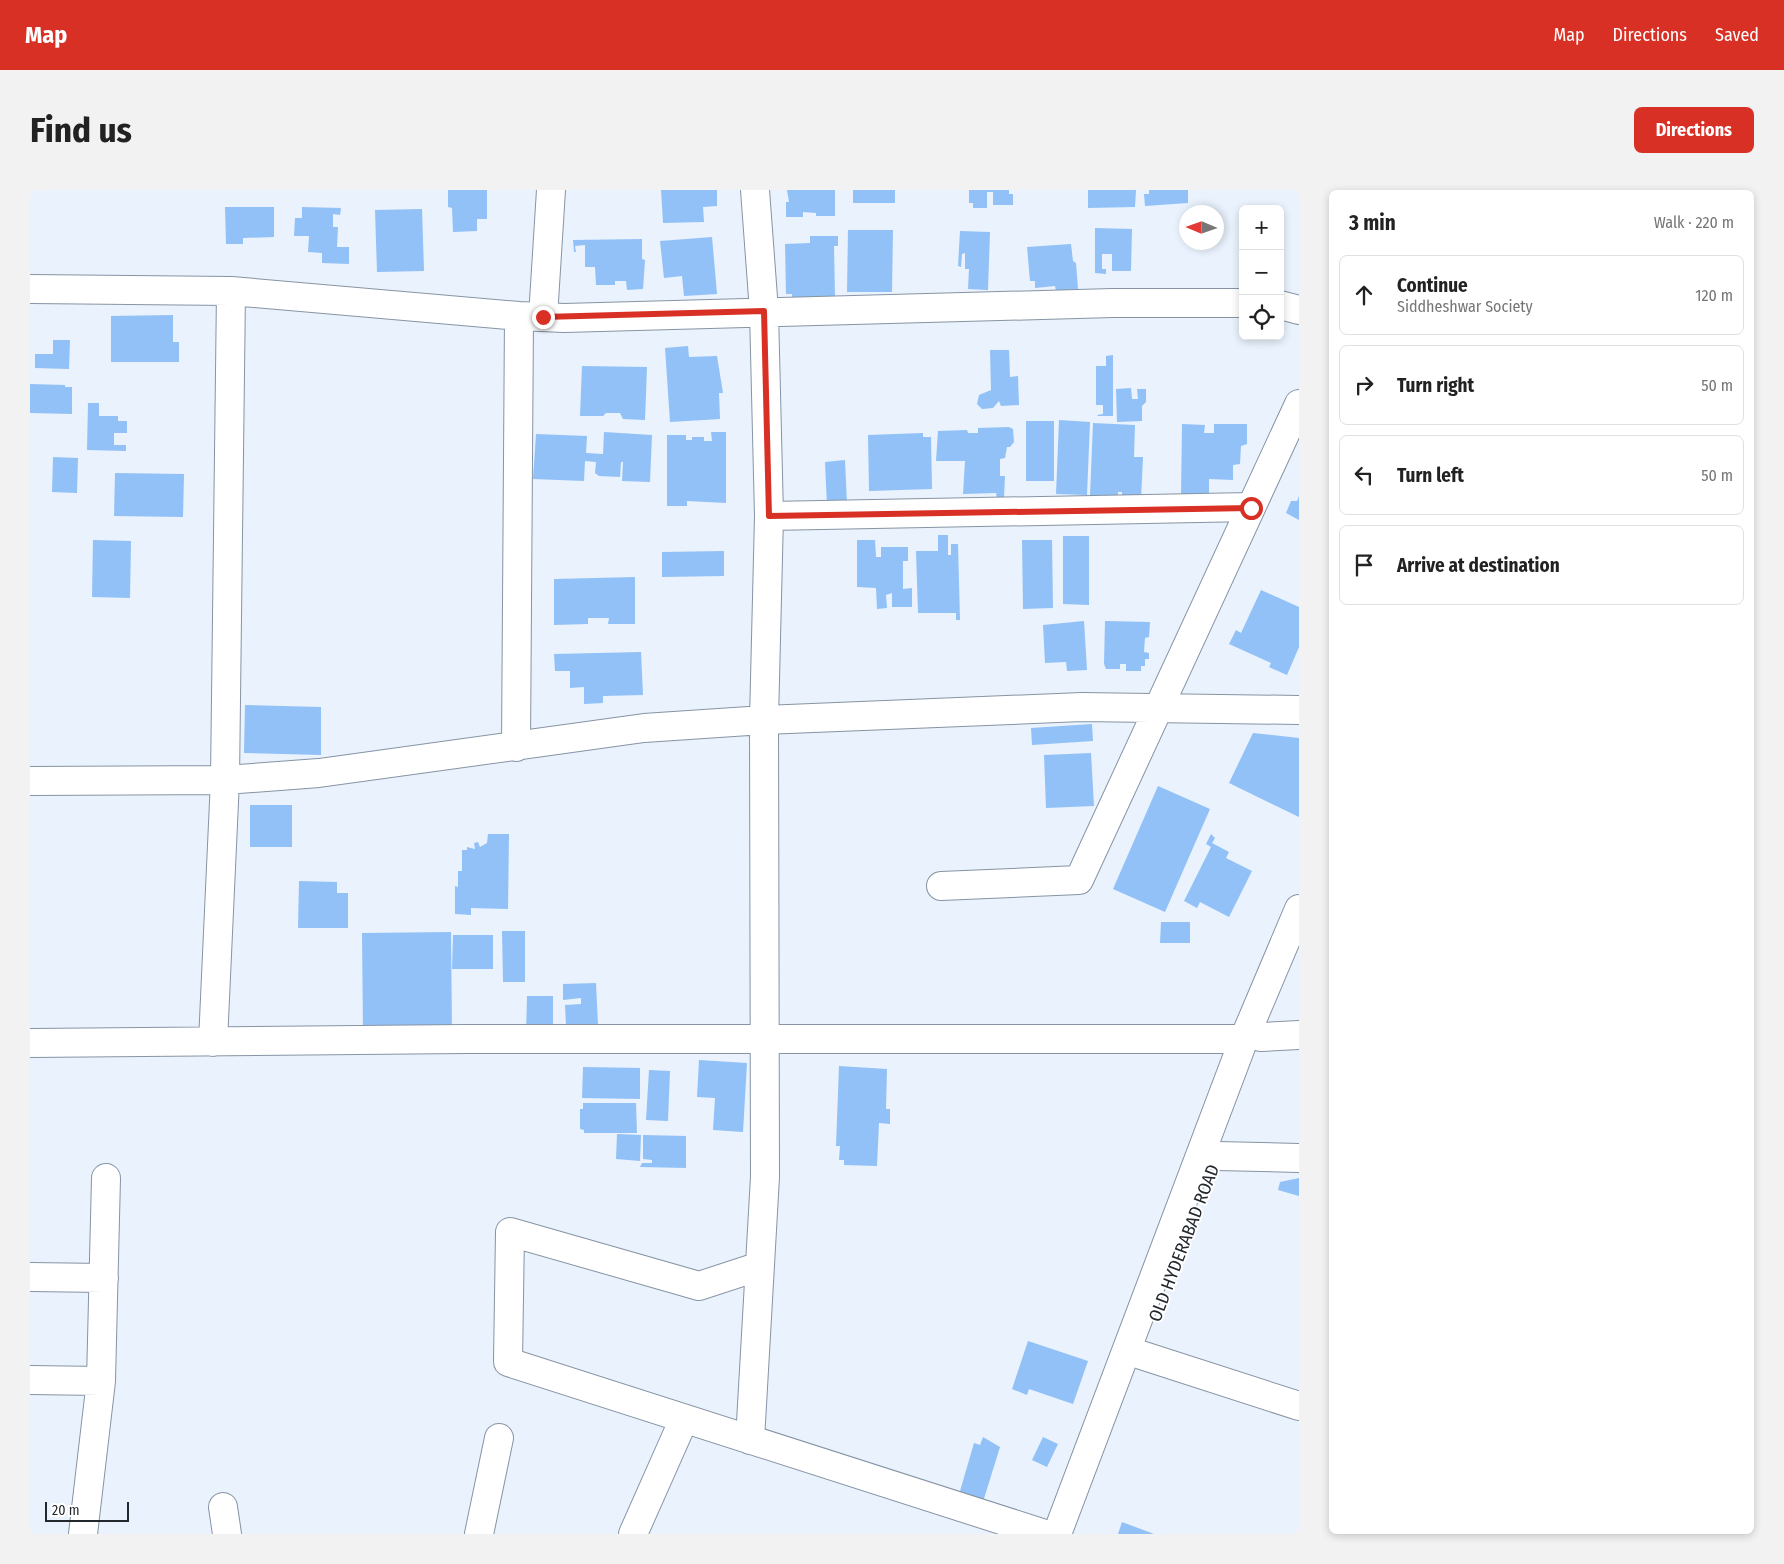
<!DOCTYPE html>
<html lang="en">
<head>
<meta charset="utf-8">
<style>
	body { margin:0; font-family:"Fira Sans Condensed",sans-serif; background:#f2f2f2; color:#222 }
	.controls { position:absolute; right:15px; top:15px; display:grid; overflow:hidden; border-radius:8px; box-shadow:0 2px 8px #0003 }
	.controls button { width:45px; height:45px; display:grid; place-items:center; padding:0; border:0; border-bottom:1px solid #e0e0e0; background:#fff; color:#222; font:25px sans-serif }
	.compass { position:absolute; left:1149px; top:15px; width:45px; height:45px; border-radius:50%; background:#fff; box-shadow:0 2px 8px #0003; rotate:272deg }
	.scale { position:absolute; left:15px; bottom:12px; width:84px; box-sizing:border-box; padding-left:5px; border:2px solid #22282e; border-top:0; font-size:14px; line-height:18px; white-space:nowrap; color:#22282e; -webkit-text-stroke:4px #fff; paint-order:stroke }
	.stop { position:absolute; width:15px; height:15px; margin:-11px; border:4px solid #d93025; border-radius:50%; background:#fff }
	.stop.end { background:#d93025; border-color:#fff; box-shadow:0 1px 5px #0008 }
	.list { margin:0; padding:0; list-style:none }
	h2 { display:flex; justify-content:space-between; align-items:center; height:65px; margin:0; padding:0 20px; font-size:21px }
	h2 small { font-size:16px; font-weight:400; color:#767676 }
	.list li { display:grid; grid-template-columns:32px 1fr auto; gap:15px; align-items:center; box-sizing:border-box; height:80px; margin:0 10px 10px; padding:0 10px; border:1px solid #e0e0e0; border-radius:8px }
	.list b { display:block; font-size:19px; white-space:nowrap }
	.list p { margin:0; font-size:16px; white-space:nowrap; color:#767676 }
	.list em { font-size:16px; font-style:normal; color:#767676 }
	.icon { flex:none; width:28px; height:28px; fill:none; stroke:currentColor; stroke-width:2; stroke-linecap:round; stroke-linejoin:round }
	.map { position:relative; flex:none; width:1269px; height:1344px; overflow:hidden; border-radius:8px }
	header { display:flex; align-items:center; gap:30px; box-sizing:border-box; height:70px; padding:0 25px; background:#d93025; color:#fff }
	header strong { font-size:24px }
	nav { display:flex; gap:28px; margin-inline-start:auto; font-size:18px }
	.intro { display:flex; align-items:center; justify-content:space-between; box-sizing:border-box; height:120px; padding:0 30px }
	h1 { margin:0; font-size:35px }
	.button { padding:12px 22px; border-radius:8px; background:#d93025; color:#fff; font-size:18px; font-weight:700 }
	main { display:flex; gap:30px; padding:0 30px }
	aside { flex:1; background:#fff; border-radius:8px; box-shadow:0 2px 8px #0003 }
	.map>svg:first-child { display:block }
	.building { fill:#91c1f7 }
	.lines { fill:none; stroke-linecap:round; stroke-linejoin:round }
	.street-casing { stroke:#8694a4; stroke-width:30 }
	.secondary-casing { stroke:#8694a4; stroke-width:30 }
	.street { stroke:#fff; stroke-width:28 }
	.secondary { stroke:#fff; stroke-width:28 }
	.route { stroke:#d93025; stroke-width:6 }
	.labels { text-anchor:middle; dominant-baseline:central; stroke-width:4; stroke-linejoin:round; paint-order:stroke }
	.street-label { font-size:18px; fill:#22282e; stroke:#fff }
</style>
</head>
<body>
<header>
<strong>Map</strong>
<nav><a>Map</a><a>Directions</a><a>Saved</a></nav>
</header>
<div class="intro"><h1>Find us</h1><a class="button">Directions</a></div>
<main>
<div class="map">
<svg width="1269" height="1344" viewBox="0 0 1269 1344">
	<rect width="100%" height="100%" fill="#e9f2fd"/>
	<!-- building -->
	<path class="building" d="M418 0H457V29H447V41L423 42 422 18 418 17Z
		M631 0H687V16L673 17 674 32 633 33Z
		M757 0H805V26H786V23L773 22V27H756V12H759Z
		M823 0H865V13H823Z
		M939 0H979V4H983V15H963V2H957V18H943V13H939Z
		M1058 0H1106L1105 17 1058 18Z
		M1119 0H1158V13L1115 16 1114 4H1119Z
		M195 17H244V47L213 48V54H196Z
		M272 17 311 18 310 25 303 24V37H308L307 57H319V74L292 73V63L278 62 279 46H264L265 28H272Z
		M392 19 394 81 347 82 345 20Z
		M1065 38 1102 39 1101 81H1082V64H1072V79H1076V84L1065 83Z
		M818 40H863L862 102H817Z
		M930 41 960 42 958 100 938 99 939 79H935V63L932 64 931 77 928 76Z
		M780 46H808V56H804L805 107 762 108V104H756L755 54 780 53Z
		M682 47 687 104 654 106 652 86 634 88 630 51Z
		M612 49V69L615 70 613 99 597 100 596 91H585V95H566L565 77H555V55L545 56 546 62H544L543 50Z
		M1041 54 1043 71 1046 73 1048 99 1026 101 1025 96 1005 98V91H1000L997 57Z
		M143 125V152H149V172H81V126Z
		M23 150H40L39 179 5 178V164H23Z
		M658 156 659 167 687 166 693 203H689L690 229 640 232 635 158Z
		M960 160H979L980 187 988 186 989 215 971 216 969 211 963 218 952 219 947 214 949 205 961 200Z
		M1083 165V226H1068L1067 225 1073 224V215H1066V176H1076V166Z
		M552 176 617 177 615 230 593 229 590 223H576L573 226H550Z
		M0 194 35 195V197H42V224L0 223Z
		M1101 198 1102 209H1108L1107 199H1116V212L1112 216V231L1087 232 1086 199Z
		M58 213H69V226H88V231H97V243H84V255H96V261L57 260Z
		M1029 230 1060 232 1057 305 1026 304Z
		M996 231H1024V291H996Z
		M1063 233 1105 235 1104 267H1113L1111 309 1092 308V302H1088V307L1060 306Z
		M1152 234 1175 235 1174 243H1184V234H1217V254L1211 256 1210 274 1203 275V290L1179 289V306H1151Z
		M979 237 983 239 984 252 980 257H977L975 268 970 269V286H975L974 308 967 309 966 303 933 304 935 271H906L908 241 937 240 938 243H948V238Z
		M574 242 622 245 620 292 592 291 593 272H591L590 287 569 286 565 283 566 272 555 271 554 291 503 289 506 244 557 246 556 263 573 264Z
		M681 242H696V313L657 311V316H637V245H656V250H662V247H674V251H682Z
		M893 243V247H901L902 299 839 301 838 245Z
		M23 267 48 268 47 303 22 302Z
		M815 270 817 314 797 316 795 272Z
		M85 283 154 284 153 327 84 326Z
		M1269 306V330L1256 323 1261 311H1267Z
		M908 345H918V365H921V354H928L930 430H926V423H888L886 361H908Z
		M1033 346H1059V415L1033 414Z
		M63 350 101 351 100 408 62 407Z
		M827 350H845L846 367H851V357H878V371H873V399L882 398V417H862V403L856 405 857 418 847 419 846 398 827 397Z
		M992 350H1022L1023 418 993 419Z
		M694 361V386L632 387V362Z
		M605 387V434H578L579 428H558V434L524 435V389Z
		M1231 400 1269 417V457L1257 485 1239 477 1241 473 1199 454 1206 440 1211 443Z
		M1054 431 1057 480 1037 481 1036 472 1015 473 1013 435Z
		M1075 431 1120 432 1119 447 1115 448 1114 462 1119 463V469H1115V476H1111V481H1096V474H1090V479H1076L1074 474Z
		M611 462 613 505 573 506V513L554 514V497L540 498V481H525L524 464Z
		M215 515 291 517V565L214 563Z
		M1062 534 1063 551 1002 555 1001 538Z
		M1223 543 1269 548V627L1199 593Z
		M1061 563 1064 616 1016 618 1014 565Z
		M1128 596 1180 619 1135 722 1083 699Z
		M220 615H262V657H220Z
		M458 644H479L478 719 441 718V725L425 724V696L428 697V681H432V660H437V657L445 659 444 653 448 652 450 657 457 653Z
		M1181 644 1185 648 1182 653 1199 662 1196 668 1222 681 1199 727 1170 712 1167 718 1154 711 1181 657 1176 654Z
		M269 691 307 692V703H318V738H268Z
		M1131 732H1160V753H1130Z
		M472 741H495V792H473Z
		M421 742 422 842 333 843 332 743Z
		M423 745H463V779H422Z
		M566 793 568 835 536 836 535 815 551 814V808L533 810V794Z
		M497 806H523V845H496Z
		M669 870 717 873 713 942 683 940 685 908 667 907Z
		M809 876 857 879 856 919H860V934L849 933 847 976 814 975V970H809L810 956H806Z
		M553 877 610 878V909L552 908Z
		M619 880 640 881 638 931 616 930Z
		M553 913H606L607 943H554V940L550 939V919H553Z
		M587 944 611 945 610 971 586 969Z
		M613 945 656 946V978L610 977 612 973H622V970L613 969Z
		M1269 988V1006L1248 1000 1250 992Z
		M998 1151 1058 1171 1043 1214 999 1199 997 1205 982 1199Z
		M953 1247 970 1257 952 1315 928 1308 944 1253 950 1255Z
		M1013 1247 1028 1254 1017 1277 1002 1270Z
		M1092 1332 1124 1344H1088Z"/>
	<g class="lines">
		<defs>
			<path id="street" d="M0 99 201 101 489 126 534 128 1083 113H1213
				M1250 115 1269 120
				M513 127 521 0
				M739 326 1221 317
				M486 557 489 126
				M0 591 195 590 289 583 614 538 734 530 1052 517 1269 520
				M911 696 1049 690 1269 214
				M1231 847 1269 845
				M183 852 195 590 201 101
				M0 853 434 849H1214
				M1187 966 1269 968
				M730 1076 669 1096 480 1042 478 1172 1015 1344
				M0 1087 74 1088
				M1111 1165 1269 1216
				M0 1190 71 1191
				M720 1250 735 987 734 530 739 326 734 121 725 0
				M193 1317 197 1344
				M53 1344 71 1191 76 988
				M449 1344 469 1248
				M603 1344 654 1229"/>
			<path id="secondary" d="M1027 1344 1214 849 1269 719"/>
		</defs>
		<!-- street casing -->
		<use href="#street" class="street-casing"/>
		<!-- secondary casing -->
		<use href="#secondary" class="secondary-casing"/>
		<!-- street -->
		<use href="#street" class="street"/>
		<!-- secondary -->
		<use href="#secondary" class="secondary"/>
	</g>
	<g class="lines">
		<!-- route -->
		<path class="route" d="M513 127 734 121 739 326 1221 318"/>
	</g>
	<g class="labels">
		<!-- street labels -->
		<g class="street-label">
			<text transform="translate(1154 1053) rotate(-69)">OLD HYDERABAD ROAD</text>
		</g>
	</g>
</svg>
<div class="controls">
<button>+</button>
<button>−</button>
<button><svg class="icon" aria-label="locate" viewBox="0 0 24 24"><circle cx="12" cy="12" r="6"/><path d="M12 2v4M12 18v4M2 12h4M18 12h4"/></svg></button>
</div>
<svg class="compass" viewBox="-18 -18 36 36"><path d="M0-13l5 13h-10z" fill="#e53935"/><path d="M0 13l5-13h-10z" fill="#767676"/></svg>
<div class="scale">20 m</div>
<div class="stop" style="left:1221px;top:318px"></div>
<div class="stop end" style="left:513px;top:127px"></div>
</div>
<aside>
<h2>3 min<small>Walk · 220 m</small></h2>
<ul class="list">
<li><svg class="icon" aria-label="ahead" viewBox="0 0 24 24"><path d="M12 20V5M6 11l6-6 6 6"/></svg><div><b>Continue</b><p>Siddheshwar Society</p></div><em>120 m</em></li>
<li><svg class="icon" aria-label="right" viewBox="0 0 24 24"><path d="M7 20v-9h11M14 6l5 5-5 5"/></svg><div><b>Turn right</b></div><em>50 m</em></li>
<li><svg class="icon" aria-label="left" viewBox="0 0 24 24"><path d="M17 20v-9H6M10 6l-5 5 5 5"/></svg><div><b>Turn left</b></div><em>50 m</em></li>
<li><svg class="icon" aria-label="arrive" viewBox="0 0 24 24"><path d="M6 21V4h12l-3 4 3 4H6"/></svg><div><b>Arrive at destination</b></div></li>
</ul>
</aside>
</main>
</body>
</html>
